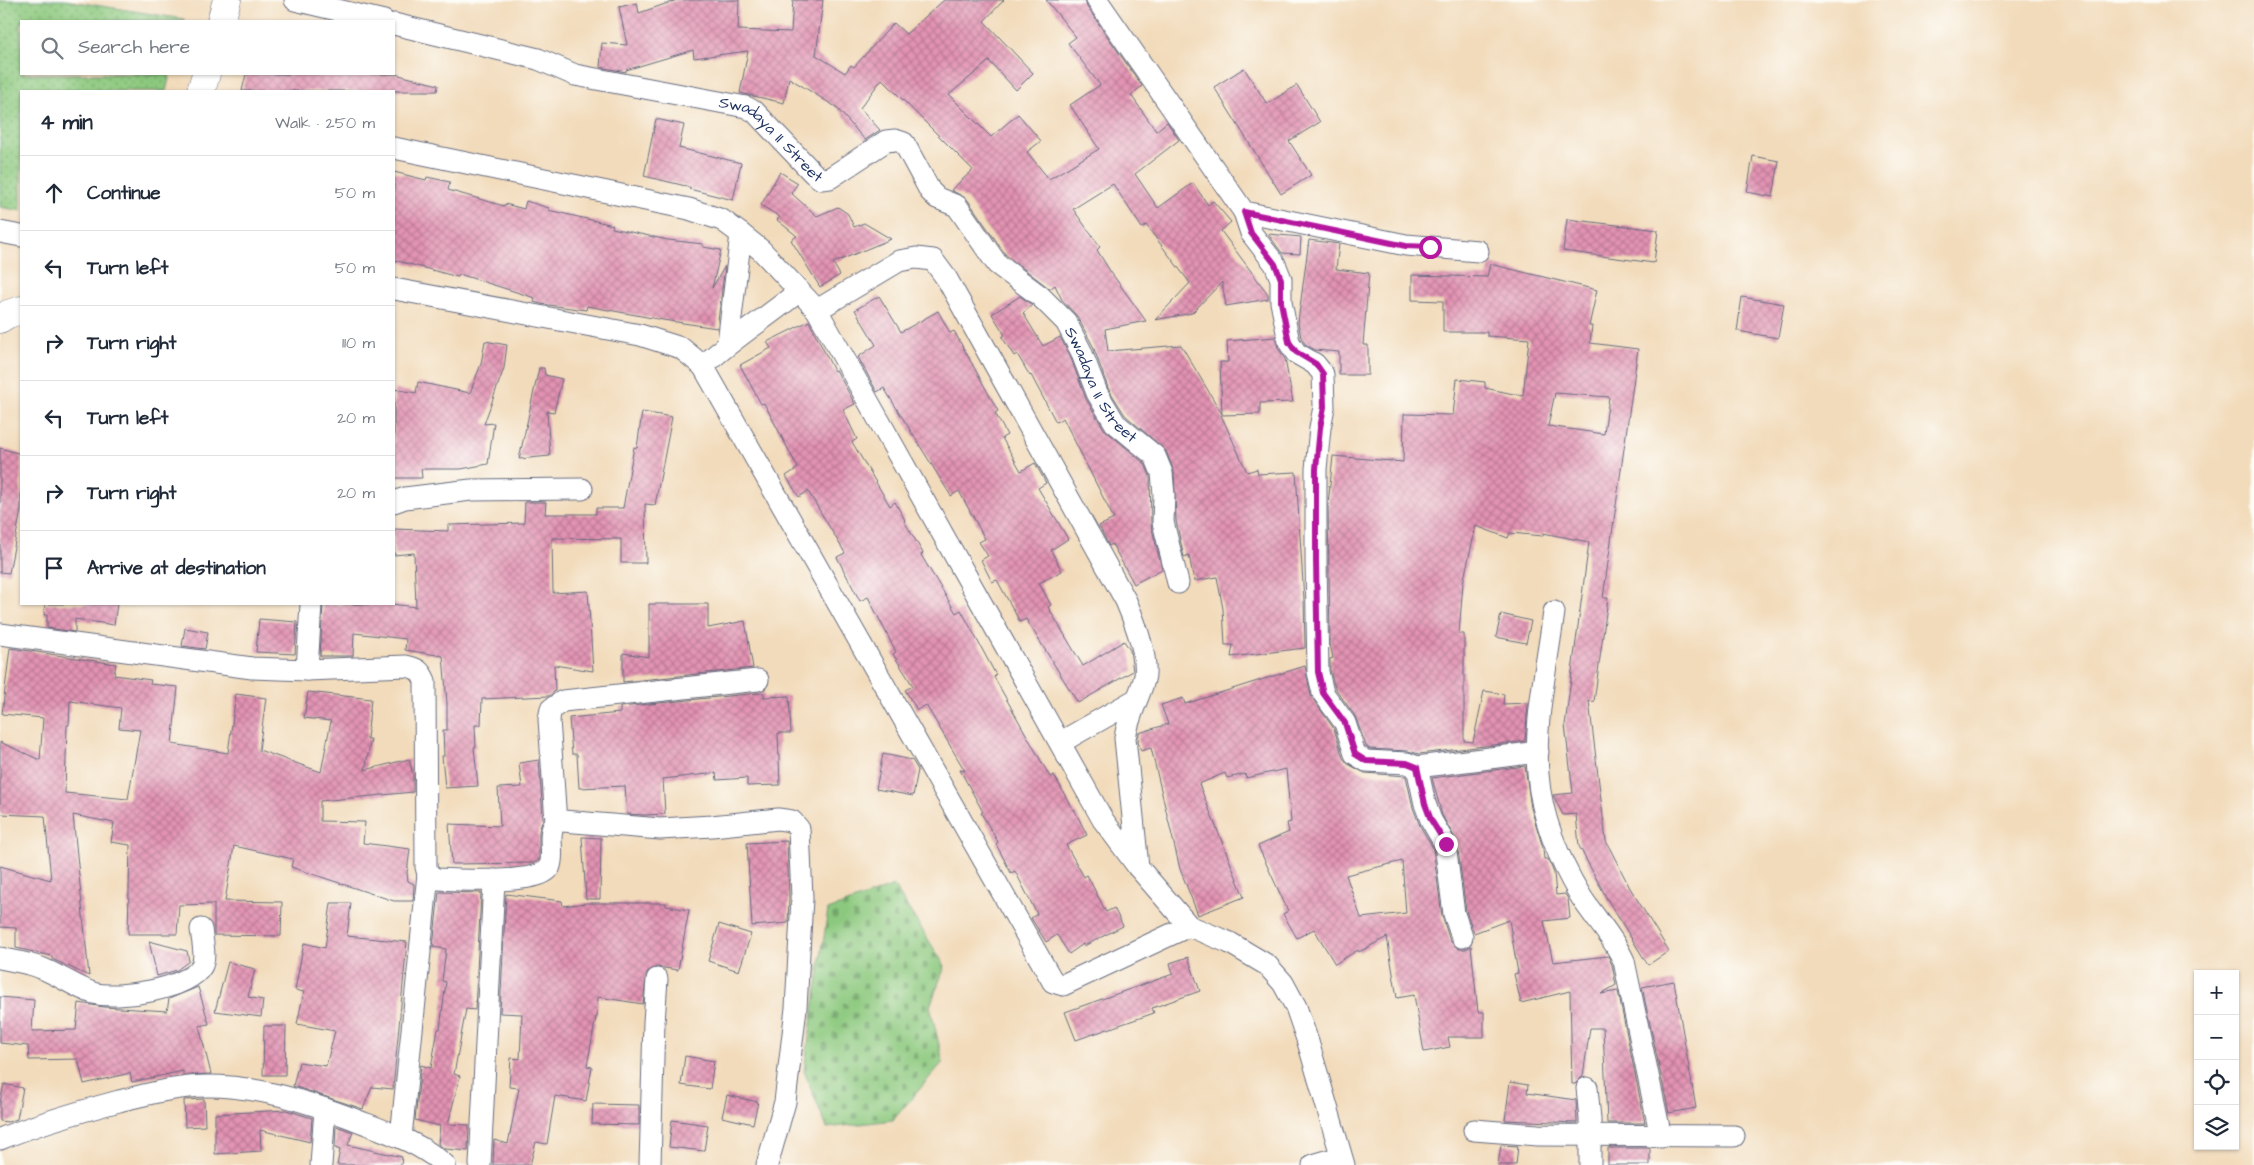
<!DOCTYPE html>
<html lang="en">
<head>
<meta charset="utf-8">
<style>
	body { margin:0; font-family:"Architects Daughter",sans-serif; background:#f2f2f3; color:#1f2937 }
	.controls { position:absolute; right:15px; bottom:15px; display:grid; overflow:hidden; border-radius:0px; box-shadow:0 1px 4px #0004 }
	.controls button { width:45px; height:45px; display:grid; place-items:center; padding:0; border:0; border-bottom:1px solid #e0e1e3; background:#fff; color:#1f2937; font:25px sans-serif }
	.stop { position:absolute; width:15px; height:15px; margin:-11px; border:4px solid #b5179e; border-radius:50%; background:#fff }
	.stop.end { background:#b5179e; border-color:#fff; box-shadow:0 1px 5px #0008 }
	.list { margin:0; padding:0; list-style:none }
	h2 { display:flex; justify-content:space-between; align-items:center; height:65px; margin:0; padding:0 20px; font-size:21px }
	h2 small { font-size:16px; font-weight:400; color:#747a83 }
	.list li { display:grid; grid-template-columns:32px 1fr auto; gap:15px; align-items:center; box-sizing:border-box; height:75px; padding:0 20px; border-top:1px solid #e0e1e3 }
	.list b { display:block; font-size:19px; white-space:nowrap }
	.list em { font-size:16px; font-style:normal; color:#747a83 }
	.icon { flex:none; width:28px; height:28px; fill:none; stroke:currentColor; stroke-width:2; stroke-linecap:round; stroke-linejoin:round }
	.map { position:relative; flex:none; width:2254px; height:1165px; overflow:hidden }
	.search { position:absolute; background:#fff; box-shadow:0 1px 4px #0004; left:20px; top:20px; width:375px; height:55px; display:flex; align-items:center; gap:12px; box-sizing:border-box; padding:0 18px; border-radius:0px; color:#747a83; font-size:19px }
	.panel { position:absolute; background:#fff; box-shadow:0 1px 4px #0004; left:20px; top:90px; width:375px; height:515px; border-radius:0px }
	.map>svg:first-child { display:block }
	.cemetery { fill:url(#cemetery-stones); stroke:#547c6e }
	.park { fill:url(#park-dots); stroke:#547c6e }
	.building { fill:url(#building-cross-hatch); fill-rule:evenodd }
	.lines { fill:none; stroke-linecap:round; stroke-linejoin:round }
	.minor-casing { stroke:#666b7f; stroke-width:23 }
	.tertiary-casing { stroke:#666b7f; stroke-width:29 }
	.minor { stroke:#fff; stroke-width:21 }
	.tertiary { stroke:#fff; stroke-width:28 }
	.route { stroke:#b5179e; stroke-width:6 }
	.labels { text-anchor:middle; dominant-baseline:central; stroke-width:4; stroke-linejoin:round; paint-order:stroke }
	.street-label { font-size:16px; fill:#1b2f5e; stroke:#fdfcf7 }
</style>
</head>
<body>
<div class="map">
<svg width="2254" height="1165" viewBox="0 0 2254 1165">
	<defs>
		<pattern id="cemetery-stones" width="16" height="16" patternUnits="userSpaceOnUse" patternTransform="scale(1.25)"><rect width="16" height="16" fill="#8cc97e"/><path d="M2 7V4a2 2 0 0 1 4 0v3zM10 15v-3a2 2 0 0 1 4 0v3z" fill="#72a46a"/></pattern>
		<pattern id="park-dots" width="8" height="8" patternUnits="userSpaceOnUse" patternTransform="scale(1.25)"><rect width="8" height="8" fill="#8cc97e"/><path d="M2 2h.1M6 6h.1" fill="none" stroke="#72a46a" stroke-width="1.8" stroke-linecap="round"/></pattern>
		<pattern id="building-cross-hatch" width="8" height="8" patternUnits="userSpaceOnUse" patternTransform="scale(1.25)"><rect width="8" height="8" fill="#e393b2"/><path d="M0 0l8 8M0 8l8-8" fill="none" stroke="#b77894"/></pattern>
	</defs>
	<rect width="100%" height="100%" fill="#fdfcf7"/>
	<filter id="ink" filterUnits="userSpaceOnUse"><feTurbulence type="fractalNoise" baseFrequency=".02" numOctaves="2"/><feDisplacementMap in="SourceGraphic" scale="10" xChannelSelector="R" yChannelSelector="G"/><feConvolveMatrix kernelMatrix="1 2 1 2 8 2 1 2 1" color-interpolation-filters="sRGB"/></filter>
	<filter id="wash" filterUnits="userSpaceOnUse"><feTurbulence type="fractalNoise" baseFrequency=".0096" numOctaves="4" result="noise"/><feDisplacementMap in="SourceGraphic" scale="20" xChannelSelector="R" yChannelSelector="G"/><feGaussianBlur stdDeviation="1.12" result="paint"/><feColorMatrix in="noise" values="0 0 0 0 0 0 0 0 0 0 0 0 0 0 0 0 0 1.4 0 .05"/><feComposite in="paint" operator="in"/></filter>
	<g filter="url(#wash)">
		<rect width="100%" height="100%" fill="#f2dbbb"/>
		<!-- cemetery -->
		<path class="cemetery" d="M894 886 945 966 930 1006 943 1062 893 1120 827 1128 804 1071 828 910Z"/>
		<!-- park -->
		<path class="park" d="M0 0H64L184 19V21H21V74H170L166 91H21V211L0 207Z"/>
		<g id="blocks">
			<!-- building -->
			<path class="building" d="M677 0H739L738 30 791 32 793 0H823L816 55 845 73 851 65 854 67 894 23 906 34 944 0H1004L984 21 1033 73 1016 90 989 61 949 95 991 137 1018 114 1041 141 1027 152 1049 179 1099 149 1070 105 1100 85 1068 43 1076 37 1046 0H1085L1087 7 1142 86 1131 95 1156 131 1167 122 1179 140 1135 174 1158 208 1193 183 1208 205 1213 201 1231 222 1221 231 1268 294V299L1226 306 1222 282 1192 313 1155 320 1190 283 1146 225 1142 228 1113 184 1073 209 1100 247 1097 250 1110 271 1146 321 1105 329 1108 351 1181 345 1222 414 1220 362H1228L1227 341 1275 337 1278 348 1285 359 1293 402 1260 403V414L1221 415 1247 472 1257 469 1258 474 1296 472 1304 600 1305 648 1231 657 1233 645H1225L1223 609 1217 577 1194 581 1189 555 1184 557 1176 521 1174 472 1166 451 1125 415 1108 388 1093 346 1077 316 1062 300 1055 285 1050 289 1006 255 967 199 951 190 973 170 882 79 860 108 880 130 865 140 836 107 789 78 784 103 740 93 748 51 694 58 693 50 626 70V72L600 67 602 43 627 45 619 7 637 3 639 13Z
				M1244 68 1267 104 1297 85 1320 122 1289 141 1311 175 1281 194 1214 87Z
				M246 74H395L438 85 437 91H242Z
				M656 119 684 125 679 148 741 163 733 200 689 189 690 187 644 176Z
				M1753 156 1779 161 1773 197 1747 192Z
				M394 172 426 180 427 177 450 182 448 190 504 206 505 204 524 209 526 201 549 208 548 210 613 225 612 228 668 240 703 244V247L721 250 712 288 725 266 717 328 663 320 587 306 586 310 541 304 534 302 535 298 459 274 458 277 394 260Z
				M780 172 798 183 791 193 817 216 838 207 848 214 854 227 864 223 891 239 833 263 840 275 820 287 791 240 797 236 777 220 780 217 761 205Z
				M1567 219 1658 230 1654 263 1563 251Z
				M1268 234 1301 237 1300 254 1282 253Z
				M1309 240 1339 244 1336 269 1369 273 1363 345H1368V375H1339V352L1315 350 1305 344 1301 337 1298 322Z
				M1490 264 1597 290 1589 326H1592L1590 343 1638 349 1603 598H1608L1594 702 1589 701 1606 841 1630 888 1669 951 1648 965 1607 899 1579 846 1576 814 1563 815 1553 795 1573 793 1565 725 1589 542 1543 533V536L1510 533 1508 538 1476 526 1463 583 1459 634H1464V741L1473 742 1484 691 1504 694 1503 704 1528 703 1525 741 1419 754 1408 751 1370 749 1366 746 1355 716 1335 688 1330 670V659L1333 658 1330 644 1328 505 1333 456 1403 462 1404 414 1453 415 1457 379 1485 382V388L1523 396 1529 339 1487 336V332H1443V301L1412 300V275L1487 277ZM1555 393 1609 397 1604 434 1548 426Z
				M879 296 901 332 938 311 950 333 954 331 998 411 995 413 1007 435 1002 438 1021 471 1035 463 1046 483 1038 488 1068 539 1051 550 1062 571 1039 583 1051 605 1048 607 1083 666 1124 641 1130 650 1133 671 1078 703 1026 619 1020 622 997 580 992 582 981 560 988 556 979 542 985 539 959 491 951 496 884 388 877 392 858 357 876 345 855 310Z
				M1020 296 1032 305 1023 313 1043 346 1060 337 1070 356 1086 399 1104 429 1145 464 1150 476 1151 525 1162 569 1134 584 1112 544 1109 546 1099 526 1114 519 1063 418 1056 422 1031 375 1030 376 1017 354 1014 356 1002 337 1005 335 992 314Z
				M1742 297 1784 304 1778 338 1737 331Z
				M809 321 834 371 836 370 855 404 843 410 857 439 852 442 890 506 895 502 905 520 904 521 923 553 921 555 956 613 961 610 996 675 994 677 1050 777 1054 775 1073 810 1074 809 1087 835 1066 845 1084 877 1087 875 1106 912 1114 908 1123 926 1084 946 1083 944 1069 954 1057 935 1046 942 1031 918 1037 914 1015 871 1011 873 996 844 998 842 981 813 983 812 960 770 965 771 926 705 917 710 905 690 913 686 893 654 896 652 868 597 860 601 843 569 837 557 845 553 808 491 799 497 786 476 798 468 764 403 761 404 740 365 771 348 767 342Z
				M485 341 507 345 504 368 484 424 494 423 488 464 461 469H421L422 478H394V389L416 393 418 382 470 393 481 364Z
				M539 368H544L545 375 562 379 554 412 547 411 550 456 519 459Z
				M642 412 672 417 655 505 645 504 646 563H621V539L552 538 553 593 588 591 593 671 554 665 555 691 549 696 482 699 481 725H475L476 747H474L478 786 445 788 442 756H444L443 730H447V703L443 656 405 650 406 639 354 633 353 656H320L323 604H390L416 607 414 553 394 555V529L448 531V525L524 523 525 502H546L545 514H596V508H623L634 447 637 448Z
				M0 448 21 454V510L9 573 0 572Z
				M45 604H117L114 625 75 619V632L47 628V615H44Z
				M649 604H708V628L745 621 753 668 623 682V653L649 657Z
				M1501 614 1531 621 1526 643 1496 637Z
				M259 619 297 622 295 654 256 652Z
				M185 628 208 632 205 649 182 646Z
				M10 648 116 664 114 675 151 680 150 684 178 687 172 744 228 753 236 694 266 698 259 750 321 772 331 721 304 718 308 692 371 699 367 739H371L365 770 409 759 413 775V792L320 801V821L365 822 363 843 410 849 407 873 408 881 414 884 413 901H394L291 867 293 859 234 846 225 901 282 902 281 936 214 935V904L179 905 177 934H128L130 845 111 842 114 823 73 815 89 976 52 959V956L16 948V928L0 927V866L51 880 45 816 0 814V742L40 760 43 718 2 714ZM70 701 121 708 119 728 140 730 128 799 65 793 67 725H69Z
				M1305 666 1311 696 1334 729 1343 758 1348 764 1365 773 1406 776 1413 808 1420 826 1433 848 1442 916 1450 941 1459 949H1466L1471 946 1478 1012H1484V1037H1448L1450 1047 1424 1052 1414 995 1397 998 1387 937 1359 952 1358 950 1335 964 1314 929 1297 938 1283 914 1288 911 1258 846 1289 832 1287 823 1291 822 1286 769 1246 778 1245 774 1227 778 1225 773 1199 784 1244 897 1198 915 1180 869 1151 748 1141 751 1138 742 1139 733 1168 724 1161 705 1183 698 1185 704ZM1402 861 1406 913 1361 918 1346 875Z
				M758 693H764V697L789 696 791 733H778L780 785 747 786V778L717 780 716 773 663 779 665 814 644 815 627 814 625 786 579 788 577 754H572L569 718 620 713V707Z
				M883 754 912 760 918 770 913 796 876 789Z
				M539 760 543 819 539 831V860L533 863 452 864 449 824 500 826 498 788 522 787 519 763Z
				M1525 766 1531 808 1543 848 1544 859H1548L1554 873 1556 895 1565 894 1568 899 1570 918 1544 921 1553 962 1608 956 1609 958 1612 965 1616 985 1601 994 1618 991 1645 1123H1607L1603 1028H1590L1583 1076 1575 1084H1572L1570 991 1521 1003 1514 974 1518 973 1509 920 1474 933 1466 911 1457 842 1442 815 1432 778Z
				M582 837 601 838 600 899H586Z
				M787 841 789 898 788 923 752 926 747 843Z
				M439 892 481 893 475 1010 466 1009 454 1074 460 1076 448 1124 469 1125 468 1151 445 1149 438 1144 440 1126 415 1120 421 1065 431 1068 438 1029H440L446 982 442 981 446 949 433 947Z
				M506 894 562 901 563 906 586 903H666V906L689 910 678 970 657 967 647 972 643 1004 598 997 597 1017H596L587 1066 592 1067 586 1101 555 1096 547 1144 536 1142 530 1165H493L494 1140 508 1144 519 1088 509 1087 511 1058 520 1059 522 1014 500 1013Z
				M331 903H351L347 936 407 942 393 1089 372 1087 363 1109 293 1086 299 1062 326 1066 335 1031 297 1024 304 992 295 990 304 943 325 948Z
				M719 924 751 934 739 971 708 961Z
				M149 941 187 951 189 961 177 970 157 976Z
				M1188 957 1200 991 1152 1008 1154 1013 1076 1040 1065 1012 1173 974 1170 963Z
				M228 962 255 969 248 997 263 1000 261 1017 215 1011Z
				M1674 981 1696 1108 1669 1113 1642 987Z
				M198 987 209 1024 199 1026 211 1074 183 1075V1071L132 1082 130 1073 84 1084 78 1059 29 1060 28 1046 0 1043V997L34 1000 32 1031 76 1030 79 1003 104 1007 167 1011 169 999Z
				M264 1026H286L285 1075H263Z
				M685 1056 714 1061 710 1089 681 1085Z
				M1510 1082 1528 1085 1527 1093 1576 1100 1577 1123 1505 1120Z
				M4 1084 23 1088 17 1119 8 1122 0 1121V1102Z
				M727 1095 758 1102 753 1124 722 1117Z
				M204 1099 205 1126 185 1127 184 1100Z
				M593 1104 639 1105V1125L592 1124Z
				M286 1110 312 1118 310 1142 260 1130 261 1151 215 1154V1114Z
				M672 1120 708 1125 704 1151 669 1147Z
				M336 1126 353 1132 348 1145 402 1157 401 1165H337L340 1150 335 1148Z
				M1501 1145 1518 1146 1516 1165H1498Z
				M1608 1148H1650V1165H1608Z"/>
		</g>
	</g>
	<g filter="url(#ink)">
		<use href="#blocks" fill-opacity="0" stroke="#666b7f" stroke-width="1"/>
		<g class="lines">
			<defs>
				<g id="minor">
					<path d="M295 0 384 21"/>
					<path d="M1097 0 1244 212 1406 245 1478 251"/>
					<path id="s1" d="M394 24 538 59 575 75 746 107 755 112 813 173 821 179 830 178 886 141 895 140 904 143 930 191 937 198 957 206 997 264 1040 296 1066 322 1081 351 1097 393 1115 423 1155 456 1162 473 1164 495 1163 522 1178 583"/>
					<path d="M394 148 689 209 722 220 741 234 761 250 817 310 1103 820 1138 867 1189 926 1230 943 1267 965 1283 983 1296 1007 1308 1042 1344 1165"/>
					<path d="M1244 212 1251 233 1275 264 1281 279V302L1289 342 1296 353 1315 364 1323 374 1324 407 1320 428 1316 469V560L1318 672 1323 693 1345 723 1355 754 1366 761 1407 763 1417 767 1425 804 1431 820 1445 844 1454 914 1462 937"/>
					<path d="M0 232 21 236"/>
					<path d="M394 289 640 335 681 348 703 366 1053 982 1063 985 1189 926"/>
					<path d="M817 310 899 261 916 258 933 260 947 279 1126 601C1134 620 1150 660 1144 680 1138 700 1128 717 1125 738L1138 867"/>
					<path d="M728 343 741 234"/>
					<path d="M703 366C733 338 768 317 799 291"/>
					<path d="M394 502 405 498 471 490 582 489"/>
					<path d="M1554 612C1547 665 1534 721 1538 774 1541 816 1559 860 1580 895 1594 918 1613 936 1624 961L1661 1137"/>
					<path d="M0 634 252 668 307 670 406 666C417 668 421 671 425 681L426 867 428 874 436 879C455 880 545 885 550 866 555 851 546 835 556 822L563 821 660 829 712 826 778 819 792 821 799 829 802 898 796 1008 785 1102 767 1165"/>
					<path d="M307 670 311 604"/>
					<path d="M1061 742 1135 700"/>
					<path d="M1417 767 1538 752"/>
					<path d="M556 822 549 719 551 709 563 701 758 680"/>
					<path d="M0 958C13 961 29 963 41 968 59 975 75 987 93 993 117 1000 188 989 201 967 207 958 202 940 201 929"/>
					<path d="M1587 1088 1590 1119V1165"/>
					<path d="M1474 1130 1538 1135 1734 1136"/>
					<path d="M401 1137 428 874"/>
					<path d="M0 1139C39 1123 78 1112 119 1101 149 1094 177 1086 208 1086 258 1086 305 1101 351 1118 384 1131 418 1141 445 1165"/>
					<path d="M321 1165 325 1109"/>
					<path d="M480 1165 494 880"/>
					<path d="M650 1165 654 1022 657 979"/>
					<path d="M1313 1165 1340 1157"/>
				</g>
				<path id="tertiary" d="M221 21 227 0
					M201 91 206 74
					M0 319 8 314 21 310"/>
			</defs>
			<!-- minor casing -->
			<use href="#minor" class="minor-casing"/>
			<!-- tertiary casing -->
			<use href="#tertiary" class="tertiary-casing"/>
			<!-- minor -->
			<use href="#minor" class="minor"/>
			<!-- tertiary -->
			<use href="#tertiary" class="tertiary"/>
		</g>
	</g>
	<g class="lines" filter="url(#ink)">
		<!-- route -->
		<path class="route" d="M1430 247 1406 246 1244 212 1251 233 1275 264 1281 279V302L1289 342 1296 352 1316 364 1323 374 1324 407 1320 428 1316 469V560L1318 672 1323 693 1345 723 1355 754 1366 761 1407 763 1417 767 1425 804 1431 820 1446 844"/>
	</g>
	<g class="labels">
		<!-- street labels -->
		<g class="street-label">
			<text stroke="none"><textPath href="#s1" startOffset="401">Swadaya II Street</textPath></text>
			<text stroke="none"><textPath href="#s1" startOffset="881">Swadaya II Street</textPath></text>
		</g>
	</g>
</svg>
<div class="controls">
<button>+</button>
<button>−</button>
<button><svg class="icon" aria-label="locate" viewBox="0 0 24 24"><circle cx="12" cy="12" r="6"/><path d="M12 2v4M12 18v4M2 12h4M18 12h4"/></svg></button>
<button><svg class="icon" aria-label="layers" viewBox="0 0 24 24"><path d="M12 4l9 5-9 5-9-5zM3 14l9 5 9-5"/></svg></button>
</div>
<div class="stop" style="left:1430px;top:247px"></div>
<div class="stop end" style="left:1446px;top:844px"></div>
<div class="search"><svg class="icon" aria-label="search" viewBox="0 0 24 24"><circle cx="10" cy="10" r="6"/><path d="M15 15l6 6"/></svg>Search here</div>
<section class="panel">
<h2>4 min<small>Walk · 250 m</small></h2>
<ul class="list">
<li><svg class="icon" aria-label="ahead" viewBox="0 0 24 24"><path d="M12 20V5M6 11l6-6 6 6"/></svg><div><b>Continue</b></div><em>50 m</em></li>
<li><svg class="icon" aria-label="left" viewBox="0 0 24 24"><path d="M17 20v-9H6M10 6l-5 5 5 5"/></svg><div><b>Turn left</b></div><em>50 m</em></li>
<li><svg class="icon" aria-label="right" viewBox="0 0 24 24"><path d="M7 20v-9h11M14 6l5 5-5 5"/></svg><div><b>Turn right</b></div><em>110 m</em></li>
<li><svg class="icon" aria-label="left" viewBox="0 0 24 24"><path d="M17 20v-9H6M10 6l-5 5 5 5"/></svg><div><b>Turn left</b></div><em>20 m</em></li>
<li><svg class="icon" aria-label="right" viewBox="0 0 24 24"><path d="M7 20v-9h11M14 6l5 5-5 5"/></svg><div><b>Turn right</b></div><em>20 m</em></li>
<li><svg class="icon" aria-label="arrive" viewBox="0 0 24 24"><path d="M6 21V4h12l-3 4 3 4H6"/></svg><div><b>Arrive at destination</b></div></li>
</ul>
</section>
</div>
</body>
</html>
